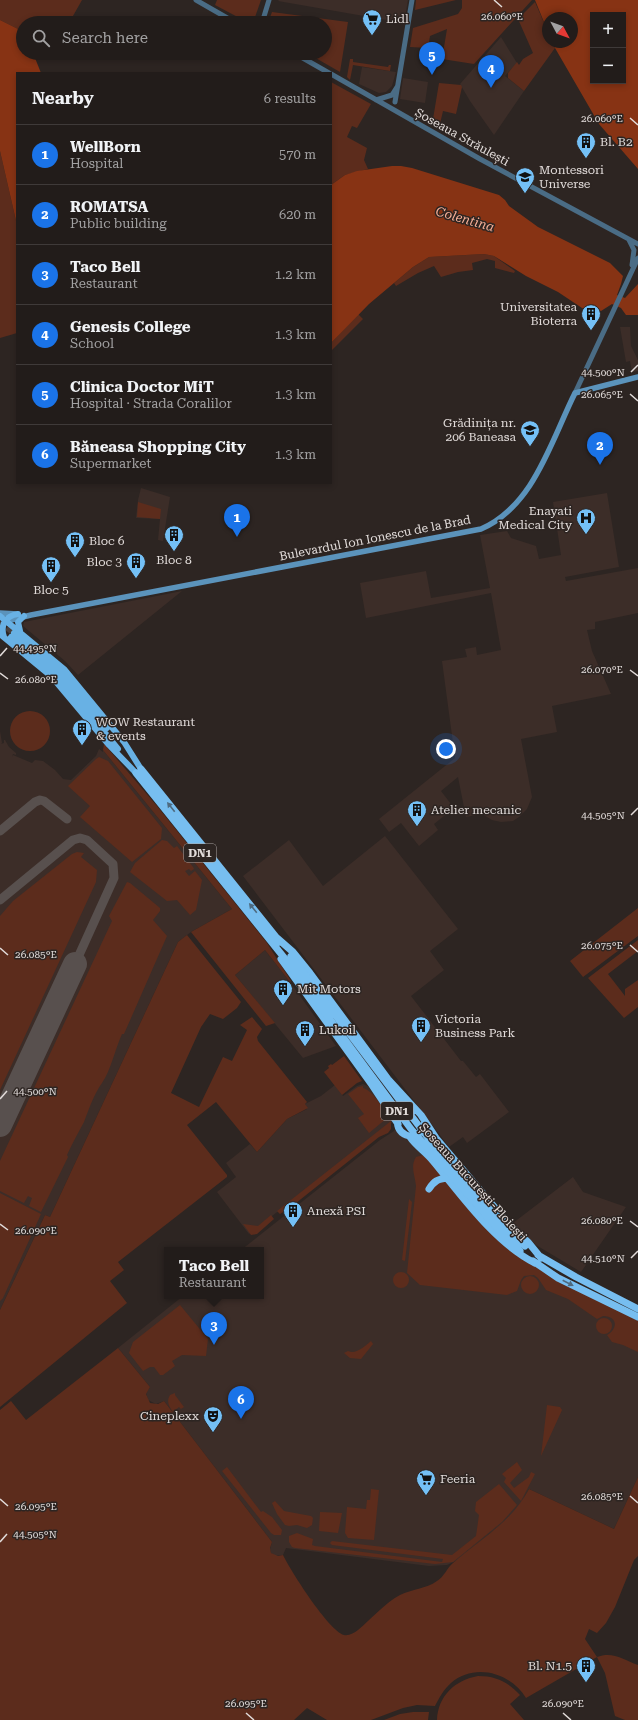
<!DOCTYPE html>
<html lang="en">
<head>
<meta charset="utf-8">
<style>
	body { margin:0; font-family:"Roboto Serif",serif; background:#2e2927; color:#f1f3f6 }
	.controls { position:absolute; right:12px; top:12px; display:grid; overflow:hidden; border-radius:0px; box-shadow:0 2px 6px #0003 }
	.controls button { width:36px; height:36px; display:grid; place-items:center; padding:0; border:0; border-bottom:1px solid #3f3a39; background:#221c1a; color:#f1f3f6; font:20px sans-serif }
	.compass { position:absolute; left:542px; top:12px; width:36px; height:36px; border-radius:50%; background:#221c1a; box-shadow:0 2px 6px #0003; rotate:131deg }
	.you { position:absolute; left:446px; top:749px; width:14px; height:14px; margin:-10px; border:3px solid #fff; border-radius:50%; background:#1a73e8; box-shadow:0 0 0 6px #1a73e833 }
	.badge { display:grid; place-items:center; width:26px; height:26px; border-radius:50%; background:#1a73e8; color:#fff; font-size:13px; font-weight:700 }
	.pin { position:absolute; translate:-50% -33px; filter:drop-shadow(0 1px 2px #0008) }
	.pin::after { content:''; position:absolute; top:21px; width:14px; height:12px; background:inherit; clip-path:polygon(0 0,100% 0,50% 100%) }
	.popup { position:absolute; left:164px; top:1247px; width:100px; height:52px; box-sizing:border-box; display:grid; place-content:center; border-radius:0px; background:#221c1a; filter:drop-shadow(0 1px 3px #0005); font-size:13px; white-space:nowrap; color:#a2a1a2 }
	.popup b { font-size:15px; color:#f1f3f6 }
	.popup::after { content:''; position:absolute; left:50%; top:100%; margin-left:-8px; border:8px solid transparent; border-top-color:#221c1a }
	.list { margin:0; padding:0; list-style:none }
	h2 { display:flex; justify-content:space-between; align-items:center; height:52px; margin:0; padding:0 16px; font-size:17px }
	h2 small { font-size:13px; font-weight:400; color:#a2a1a2 }
	.list li { display:grid; grid-template-columns:26px 1fr auto; gap:12px; align-items:center; box-sizing:border-box; height:60px; padding:0 16px; border-top:1px solid #3f3a39 }
	.list b { display:block; font-size:15px; white-space:nowrap }
	.list p { margin:0; font-size:13px; white-space:nowrap; color:#a2a1a2 }
	.list em { font-size:13px; font-style:normal; color:#a2a1a2 }
	.icon { flex:none; width:22px; height:22px; fill:none; stroke:currentColor; stroke-width:2; stroke-linecap:round; stroke-linejoin:round }
	.map { position:relative; flex:none; width:638px; height:1720px; overflow:hidden }
	.search { position:absolute; background:#221c1a; box-shadow:0 2px 6px #0003; left:16px; top:16px; width:316px; height:44px; display:flex; align-items:center; gap:10px; box-sizing:border-box; padding:0 14px; border-radius:22px; color:#a2a1a2; font-size:15px }
	.panel { position:absolute; background:#221c1a; box-shadow:0 2px 6px #0003; left:16px; top:72px; width:316px; height:412px; border-radius:0px }
	.map>svg:first-child { display:block }
	.built { fill:#3c2d28 }
	.green { fill:#5c2c1c }
	.water { fill:#873314; fill-rule:evenodd }
	.lines { fill:none; stroke-linecap:round; stroke-linejoin:round }
	.taxiway { stroke:#58504e; stroke-width:9 }
	.runway { stroke:#58504e; stroke-width:24 }
	.primary-tunnel { stroke:#48403d; stroke-width:6; stroke-dasharray:6 3; stroke-linecap:butt }
	.tertiary { stroke:#4a6c85; stroke-width:5 }
	.secondary { stroke:#5b93bb; stroke-width:5.5 }
	.primary { stroke:#68b1e4; stroke-width:6 }
	.trunk { stroke:#77bef0; stroke-width:7 }
	.trunk-bridge { stroke:#77bef0; stroke-width:7 }
	.oneway { fill:#4e6a7f }
	.ticks { fill:none; stroke:#e1dbd9; stroke-width:1.5 }
	.labels { text-anchor:middle; dominant-baseline:central; stroke-width:3; stroke-linejoin:round; paint-order:stroke }
	.shield { fill:#2d2522; stroke:#aba4a2; stroke-width:1 }
	.shield-label { font-size:11px; font-weight:bold; fill:#e1dbd9 }
	.poi-label { font-size:12px; fill:#e1dbd9; stroke:#2d2522; text-anchor:start }
	.street-label { font-size:12px; fill:#e1dbd9; stroke:#2d2522 }
	.water-label { font-size:13px; font-style:italic; fill:#f7af97; stroke:#2d2522 }
	.ticks-label { font-size:10px; text-anchor:middle; fill:#e1dbd9; stroke:#2d2522; stroke-width:3; stroke-linejoin:round; paint-order:stroke }
</style>
</head>
<body>
<div class="map">
<svg width="638" height="1720" viewBox="0 0 638 1720">
	<rect width="100%" height="100%" fill="#2d2522"/>
	<!-- built -->
	<path class="built" d="M279 0H408L404 23 278 1Z
		M501 37 517 63 505 76 524 91 494 135 470 101 460 84Z
		M362 67 396 72 392 86 386 92 379 93 359 84Z
		M403 78 428 82 425 103 400 99Z
		M620 327H630L631 346 638 360V371L632 372 630 361 626 362Z
		M141 488 170 497 163 541 158 540 160 519 136 518 138 500Z
		M607 493 619 567 565 577 566 581 638 568V613L595 622V629L587 630 592 651 611 694 552 706 557 732 521 739 532 797 527 809 519 817 513 821 501 822 492 820 482 814 466 817 458 777 441 791 454 808 434 824 438 830 419 846 401 823 389 832 379 819 455 758 442 661 467 657 465 649 476 647 477 655 501 650 491 593 366 618 360 583 426 571 431 598 490 588 480 535 507 531 511 538 536 546 539 559 561 555 553 502Z
		M182 591 78 675 65 661 23 626 24 622Z
		M0 731 2 743 1 744 4 743V740H5L9 747 16 753V755L13 754 12 757 13 755 32 763 35 760 43 761 55 770 63 779 71 780 96 756 99 749 103 752V750L232 909 191 932 178 942 50 1217 45 1215 0 1310Z
		M385 836 458 929 430 951 444 970 411 996 461 1061H463L476 1077 480 1074 509 1112 467 1143 463 1137 449 1147 243 876 289 840 323 886Z
		M265 950 290 982 336 1046 303 1058 235 975Z
		M363 1084 368 1086 394 1121 249 1234 217 1192 236 1177 226 1163 250 1144 257 1152 287 1119 307 1109 305 1104 321 1096 335 1085 343 1096 357 1086Z
		M398 1124 405 1135 509 1246 638 1319V1477L614 1529 529 1489 520 1505 510 1517 458 1560 447 1565 429 1566 286 1548 283 1555 275 1556 271 1553 270 1549 272 1542 164 1401 156 1404 148 1400 146 1393 150 1387 118 1348 183 1296H261V1250H241L380 1140 394 1131Z
		M573 1177 583 1192 626 1207 581 1272 536 1245 513 1223Z"/>
	<!-- green -->
	<path class="green" d="M0 0H82L69 23H23V34L18 29 0 20Z
		M217 0H261L254 20 252 23 247 22 215 5Z
		M416 0H456L415 10Z
		M462 0H532L474 64 442 59 447 29 430 36 428 48 410 47 413 28 458 14 462 8Z
		M535 2 548 32V42H552L555 48 524 91 508 78V73L517 62 519 65 523 59 533 53 518 19Z
		M272 12 348 22 340 72 307 53H325V23H268Z
		M350 59H353V62L388 67 389 65H391L390 71 353 65 350 80 347 77Z
		M331 82 371 104 357 128 352 126 347 137 367 148 364 160 368 169 345 175 331 185Z
		M439 83 461 85 462 87 456 114 443 111 439 128 432 125Z
		M0 151 17 225V333L0 338Z
		M484 254 494 256 515 271 514 273 495 268V261L487 259 472 263 473 270 458 272 441 277 434 266 418 273 396 286 394 283 413 267 429 257Z
		M358 314 363 319 331 351V343Z
		M138 502 161 509 160 519 137 517Z
		M10 731a20 20 0 1 1 40 0a20 20 0 1 1-40 0Z
		M104 744 157 806 267 943 291 981 290 982 265 950 235 975 275 1023 266 1026 191 932 232 909 103 750Z
		M99 757 108 761 162 828 161 839 132 862 80 817 90 806 68 786 96 759Z
		M162 840 167 841 174 848 177 846 193 867 194 869 191 871 189 869 185 871 189 876 195 871 202 880 196 910 190 915 177 900 167 901 130 872 135 863Z
		M77 852 84 853 81 857 97 870 96 882 0 1090V916L13 901 72 854Z
		M127 882 130 883 160 908V911L153 920 167 936 124 1034H122C115 1049 111 1070 102 1083 94 1094 89 1109 84 1122 78 1133 72 1144 67 1155L68 1157 41 1212 29 1206 32 1198 28 1196 24 1203 0 1191V1161L112 921 109 916Z
		M638 908V936L583 977 570 961Z
		M187 935 241 1002 237 1008 223 1019 210 1014 201 1027 171 1093 199 1107 223 1057 232 1061 247 1030 240 1025 252 1017 262 1029 257 1037 258 1041 307 1102 305 1104 308 1108 287 1119 257 1152 216 1102 187 1125 227 1175V1177L118 1262 124 1270 110 1281 127 1303 0 1407V1310L45 1215 50 1217 178 942Z
		M638 940V951L608 974 625 996V989L638 980V1007L624 1018 588 978Z
		M344 1056 362 1081 357 1083 342 1095 324 1072 329 1068 328 1066 331 1064 332 1065Z
		M363 1086V1088C372 1090 385 1109 387 1118L369 1133 358 1118 364 1114 348 1094 358 1087Z
		M391 1121V1129L388 1133 379 1137 291 1207 280 1214 277 1211Z
		M423 1155 429 1156 454 1192 509 1246 638 1319V1352L623 1345 612 1342 607 1335C618 1329 618 1316 603 1316L597 1319 568 1299 546 1290 538 1278 534 1275 524 1276 521 1280 517 1291 507 1295 420 1285 407 1273 416 1186C415 1176 410 1166 416 1157Z
		M0 1193 41 1214 3 1298 0 1301Z
		M409 1199 412 1202 405 1261 402 1260Z
		M271 1215 274 1219 257 1234 251 1235 243 1224 258 1226Z
		M393 1280a8 8 0 1 1 16 0a8 8 0 1 1-16 0Z
		M521 1285a9 9 0 1 1 18 0a9 9 0 1 1-18 0Z
		M180 1305 208 1339 206 1356 182 1355 172 1361 175 1366 163 1375H160L154 1367H150L143 1371 129 1353 133 1342Z
		M596 1326a8 8 0 1 1 16 0a8 8 0 1 1-16 0Z
		M371 1341 373 1344 361 1359 350 1358 344 1353 348 1351C356 1355 365 1346 371 1341Z
		M118 1348 150 1387 146 1394 150 1403 158 1404 164 1401 272 1542 270 1548 271 1553 278 1556 283 1555C290 1570 329 1631 344 1635 349 1636 354 1633 358 1630 371 1619 385 1603 400 1595 412 1589 426 1589 437 1581 444 1577 447 1568 453 1563 480 1539 512 1522 529 1489L614 1529 638 1477V1556L634 1560 615 1607 606 1623 597 1633 589 1629 585 1639 597 1657C612 1651 623 1659 638 1665V1720H625L615 1716 605 1673 597 1657 526 1698C510 1672 474 1663 451 1683 444 1689 439 1698 435 1706L417 1705 403 1708 371 1720H327L307 1708 294 1720H0V1410L11 1401 26 1420Z
		M175 1393V1395L184 1407 181 1409 179 1407 173 1412C169 1406 166 1402 170 1395Z
		M547 1405 560 1407 562 1410 541 1456Z
		M517 1462 522 1470 510 1483 514 1488 529 1477 531 1472 535 1474 521 1501 504 1482 506 1478 502 1474Z
		M227 1467 261 1512 263 1511 272 1517 282 1530 281 1535H274L271 1533 222 1471Z
		M499 1484 517 1505 502 1522 453 1562 435 1564 295 1548 292 1547 289 1542V1536L297 1533 313 1539 312 1545 315 1546 442 1562 443 1559 332 1545 330 1543 332 1541 452 1555 476 1536 479 1515 475 1511 476 1502Z
		M371 1489 379 1490 374 1540 348 1538 345 1533 347 1507 366 1509 367 1500H370Z
		M275 1501 284 1511 311 1516 313 1518 312 1525 307 1528 297 1525 289 1526 285 1525 277 1514 272 1503Z
		M320 1512 342 1513 338 1533 319 1531Z
		M478 1676C496 1676 508 1682 520 1695L510 1704 524 1720H437C438 1696 455 1680 478 1676Z
		M413 1712H429L428 1720H384L400 1714Z"/>
	<!-- water -->
	<path class="water" d="M535 0H638V169L599 124 555 48 552 42H572V18H548V32ZM593 15H623V81H593Z
		M0 20 18 29 23 34V53H33L41 73H17V225L0 151Z
		M392 166H401L412 168 499 195 505 200 509 206 538 227 610 263 623 276 621 284 617 295 625 298 638 284V315H626L621 308 612 304 601 311 592 312 582 308 558 292 526 276 494 256 484 254 429 257 413 267 369 304 331 343V185L345 175 357 171Z"/>
	<g class="lines">
		<!-- taxiway -->
		<path class="taxiway" d="M0 831 35 802 40 800 44 801 67 819
			M0 900 73 840 80 838 87 840 113 864 114 878 75 964"/>
		<!-- runway -->
		<path class="runway" d="M0 1125 75 964"/>
		<!-- primary-tunnel -->
		<path class="primary-tunnel" d="M0 622 14 633"/>
		<!-- tertiary -->
		<path class="tertiary" d="M196 0 236 23
			M262 23 269 0
			M294 53 329 73
			M331 74 480 159 638 244
			M376 100 392 95 397 87
			M395 102 412 0
			M629 240 634 250 632 265
			M575 393 638 258"/>
		<!-- secondary -->
		<path class="secondary" d="M0 613 18 614
			M7 621 31 615 481 529C534 506 551 441 575 393L638 377"/>
		<!-- primary -->
		<path class="primary" d="M0 616 64 669 124 742 141 769
			M20 631 18 622 24 616
			M14 633 58 670 107 728
			M0 634 52 677 109 745 136 773
			M4 637C0 625 5 616 18 614
			M11 637 46 665 62 680 118 749"/>
		<!-- trunk -->
		<path class="trunk" d="M141 769 280 942
			M136 773 286 960
			M277 938 293 952 310 973 388 1079 421 1115 436 1138 508 1223 528 1242 541 1258
			M281 959 372 1085 398 1124
			M413 1111C408 1110 403 1111 400 1116 389 1133 419 1147 424 1124
			M410 1137C416 1146 426 1152 433 1161 462 1196 495 1243 535 1263
			M429 1189C434 1181 438 1179 447 1178
			M538 1255 576 1277 638 1309
			M533 1261 558 1278 638 1317"/>
		<!-- trunk-bridge -->
		<path class="trunk-bridge" d="M291 956 428 1138 502 1224 525 1246
			M286 960 411 1129 498 1229 520 1251"/>
	</g>
	<!-- one-way arrows -->
	<defs><path id="oneway-solid" d="M-6-.8H1V-3.2L6.5 0L1 3.2V.8H-6Z"/></defs>
	<g class="oneway">
		<use href="#oneway-solid" transform="translate(171 807) rotate(-128)"/>
		<use href="#oneway-solid" transform="translate(253 908) rotate(-129)"/>
		<use href="#oneway-solid" transform="translate(568 1283) rotate(27)"/>
	</g>
	<!-- ticks -->
	<path class="ticks" d="M494 0 502 7M630 118 638 125M631 372 638 365M630 394 638 401M0 656 7 648M630 670 638 676M0 673 8 679M631 815 638 808M630 945 638 952M0 948 8 955M0 1099 7 1091M630 1221 638 1227M0 1224 8 1230M631 1258 638 1251M630 1496 638 1503M0 1499 8 1506M0 1542 7 1534M246 1713 254 1720M563 1713 571 1720"/>
	<!-- icons -->
	<defs>
		<symbol id="supermarket-pin" viewBox="-11 -11 22 30"><path d="M0 17L-7.5 6A9.5 9.5 0 1 1 7.5 6Z" fill="#74c0f6" stroke="#2d2522"/><path d="M-6-5.5h2.5l.6 2H6L4.5 2H-2.5L-4.4-4H-6ZM-1.5 3.2a1.3 1.3 0 1 0 .1 0ZM3 3.2a1.3 1.3 0 1 0 .1 0Z" fill="#111"/></symbol>
		<symbol id="building-pin" viewBox="-11 -11 22 30"><path d="M0 17L-7.5 6A9.5 9.5 0 1 1 7.5 6Z" fill="#74c0f6" stroke="#2d2522"/><path d="M-4-6H4V6H1V3H-1V6H-4ZM-2.5-4.3h1.7v1.8h-1.7ZM.8-4.3h1.7v1.8H.8ZM-2.5-1h1.7V.8h-1.7ZM.8-1h1.7V.8H.8Z" fill="#111"/></symbol>
		<symbol id="school-pin" viewBox="-11 -11 22 30"><path d="M0 17L-7.5 6A9.5 9.5 0 1 1 7.5 6Z" fill="#74c0f6" stroke="#2d2522"/><path d="M0-5L7-2L0 1L-7-2ZM-4 1L0 2.5L4 1V4Q0 6-4 4Z" fill="#111"/></symbol>
		<symbol id="hospital-pin" viewBox="-11 -11 22 30"><path d="M0 17L-7.5 6A9.5 9.5 0 1 1 7.5 6Z" fill="#74c0f6" stroke="#2d2522"/><path d="M-5-5h3v3.5h4V-5h3V5h-3V1.5h-4V5h-3Z" fill="#111"/></symbol>
		<symbol id="theatre-pin" viewBox="-11 -11 22 30"><path d="M0 17L-7.5 6A9.5 9.5 0 1 1 7.5 6Z" fill="#74c0f6" stroke="#2d2522"/><path d="M-5-5.5Q0-4 5-5.5V0Q5 5 0 6Q-5 5-5 0ZM-3.3-2.5H-1v1.5H-3.3ZM1-2.5H3.3v1.5H1ZM-2.8 1Q0 5.5 2.8 1Z" fill="#111"/></symbol>
	</defs>
	<g fill-rule="evenodd">
		<use href="#supermarket-pin" x="361" y="8" width="22" height="30"/>
		<use href="#building-pin" x="575" y="131" width="22" height="30"/>
		<use href="#school-pin" x="514" y="166" width="22" height="30"/>
		<use href="#building-pin" x="580" y="303" width="22" height="30"/>
		<use href="#school-pin" x="519" y="419" width="22" height="30"/>
		<use href="#hospital-pin" x="575" y="507" width="22" height="30"/>
		<use href="#building-pin" x="163" y="524" width="22" height="30"/>
		<use href="#building-pin" x="64" y="530" width="22" height="30"/>
		<use href="#building-pin" x="125" y="551" width="22" height="30"/>
		<use href="#building-pin" x="40" y="555" width="22" height="30"/>
		<use href="#building-pin" x="71" y="718" width="22" height="30"/>
		<use href="#building-pin" x="406" y="799" width="22" height="30"/>
		<use href="#building-pin" x="272" y="978" width="22" height="30"/>
		<use href="#building-pin" x="410" y="1015" width="22" height="30"/>
		<use href="#building-pin" x="294" y="1019" width="22" height="30"/>
		<use href="#building-pin" x="282" y="1200" width="22" height="30"/>
		<use href="#theatre-pin" x="202" y="1405" width="22" height="30"/>
		<use href="#supermarket-pin" x="415" y="1468" width="22" height="30"/>
		<use href="#building-pin" x="575" y="1655" width="22" height="30"/>
	</g>
	<g class="labels">
		<!-- shield labels -->
		<g class="shield">
			<rect x="184" y="844" width="32" height="18" rx="3"/>
			<rect x="381" y="1102" width="32" height="18" rx="3"/>
		</g>
		<g class="shield-label">
			<text x="200" y="853">DN1</text>
			<text x="397" y="1111">DN1</text>
		</g>
		<!-- poi labels -->
		<g class="poi-label">
			<text x="386" y="19">Lidl</text>
			<text x="600" y="142">Bl. B2</text>
			<text x="539" y="170">Montessori<tspan x="539" dy="14">Universe</tspan></text>
			<text x="577" y="307" text-anchor="end">Universitatea<tspan x="577" dy="14">Bioterra</tspan></text>
			<text x="516" y="423" text-anchor="end">Grădinița nr.<tspan x="516" dy="14">206 Baneasa</tspan></text>
			<text x="572" y="511" text-anchor="end">Enayati<tspan x="572" dy="14">Medical City</tspan></text>
			<text x="89" y="541">Bloc 6</text>
			<text x="174" y="560" text-anchor="middle">Bloc 8</text>
			<text x="122" y="562" text-anchor="end">Bloc 3</text>
			<text x="51" y="590" text-anchor="middle">Bloc 5</text>
			<text x="96" y="722">WOW Restaurant<tspan x="96" dy="14">&amp; events</tspan></text>
			<text x="431" y="810">Atelier mecanic</text>
			<text x="297" y="989">Mit Motors</text>
			<text x="435" y="1019">Victoria<tspan x="435" dy="14">Business Park</tspan></text>
			<text x="319" y="1030">Lukoil</text>
			<text x="307" y="1211">Anexă PSI</text>
			<text x="199" y="1416" text-anchor="end">Cineplexx</text>
			<text x="440" y="1479">Feeria</text>
			<text x="572" y="1666" text-anchor="end">Bl. N1.5</text>
		</g>
		<!-- street labels -->
		<g class="street-label">
			<text transform="translate(462 137) rotate(29)">Șoseaua Străulești</text>
			<text transform="translate(375 538) rotate(-11)">Bulevardul Ion Ionescu de la Brad</text>
			<text transform="translate(473 1182) rotate(48)">Șoseaua București-Ploiești</text>
		</g>
		<!-- water labels -->
		<g class="water-label">
			<text transform="translate(465 219) rotate(16)">Colentina</text>
		</g>
	</g>
	<g class="ticks-label">
		<text x="502" y="20">26.060°E</text>
		<text x="602" y="122">26.060°E</text>
		<text x="603" y="376">44.500°N</text>
		<text x="602" y="398">26.065°E</text>
		<text x="35" y="652">44.495°N</text>
		<text x="602" y="673">26.070°E</text>
		<text x="36" y="683">26.080°E</text>
		<text x="603" y="819">44.505°N</text>
		<text x="602" y="949">26.075°E</text>
		<text x="36" y="958">26.085°E</text>
		<text x="35" y="1095">44.500°N</text>
		<text x="602" y="1224">26.080°E</text>
		<text x="36" y="1234">26.090°E</text>
		<text x="603" y="1262">44.510°N</text>
		<text x="602" y="1500">26.085°E</text>
		<text x="36" y="1510">26.095°E</text>
		<text x="35" y="1538">44.505°N</text>
		<text x="246" y="1707">26.095°E</text>
		<text x="563" y="1707">26.090°E</text>
	</g>
</svg>
<div class="controls">
<button>+</button>
<button>−</button>
</div>
<svg class="compass" viewBox="-18 -18 36 36"><path d="M0-13l5 13h-10z" fill="#e53935"/><path d="M0 13l5-13h-10z" fill="#a2a1a2"/></svg>
<div class="you"></div>
<div class="pin badge" style="left:237px;top:537px">1</div>
<div class="pin badge" style="left:600px;top:465px">2</div>
<div class="pin badge" style="left:214px;top:1345px">3</div>
<div class="popup"><b>Taco Bell</b>Restaurant</div>
<div class="pin badge" style="left:491px;top:88px">4</div>
<div class="pin badge" style="left:432px;top:75px">5</div>
<div class="pin badge" style="left:241px;top:1419px">6</div>
<div class="search"><svg class="icon" aria-label="search" viewBox="0 0 24 24"><circle cx="10" cy="10" r="6"/><path d="M15 15l6 6"/></svg>Search here</div>
<section class="panel">
<h2>Nearby<small>6 results</small></h2>
<ul class="list">
<li><span class="badge">1</span><div><b>WellBorn</b><p>Hospital</p></div><em>570 m</em></li>
<li><span class="badge">2</span><div><b>ROMATSA</b><p>Public building</p></div><em>620 m</em></li>
<li><span class="badge">3</span><div><b>Taco Bell</b><p>Restaurant</p></div><em>1.2 km</em></li>
<li><span class="badge">4</span><div><b>Genesis College</b><p>School</p></div><em>1.3 km</em></li>
<li><span class="badge">5</span><div><b>Clinica Doctor MiT</b><p>Hospital · Strada Coralilor</p></div><em>1.3 km</em></li>
<li><span class="badge">6</span><div><b>Băneasa Shopping City</b><p>Supermarket</p></div><em>1.3 km</em></li>
</ul>
</section>
</div>
</body>
</html>
